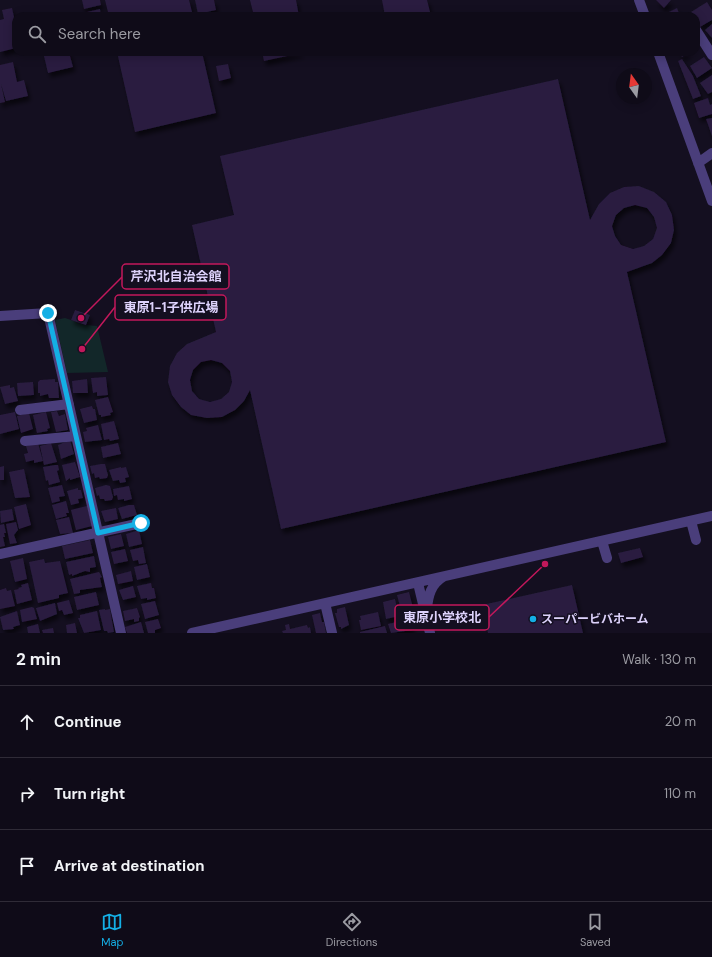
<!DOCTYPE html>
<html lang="en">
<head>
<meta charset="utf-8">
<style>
	body { margin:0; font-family:"DM Sans","Noto Sans JP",sans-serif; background:#1d1925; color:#f1f3f6 }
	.compass { position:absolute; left:616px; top:68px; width:36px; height:36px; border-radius:50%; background:#0f0b18; box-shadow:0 2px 10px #0003; rotate:346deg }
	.stop { position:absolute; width:12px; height:12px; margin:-9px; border:3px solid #14afe5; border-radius:50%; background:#fff }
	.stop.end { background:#14afe5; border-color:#fff; box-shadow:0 1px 4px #0008 }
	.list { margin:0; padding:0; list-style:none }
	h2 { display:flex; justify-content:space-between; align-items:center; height:52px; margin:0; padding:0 16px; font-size:17px }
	h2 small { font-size:13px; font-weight:400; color:#9b9ba2 }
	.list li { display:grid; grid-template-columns:26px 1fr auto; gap:12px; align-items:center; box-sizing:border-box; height:72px; padding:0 16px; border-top:1px solid #2f2b37 }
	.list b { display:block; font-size:15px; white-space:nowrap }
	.list em { font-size:13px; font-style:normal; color:#9b9ba2 }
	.icon { flex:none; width:22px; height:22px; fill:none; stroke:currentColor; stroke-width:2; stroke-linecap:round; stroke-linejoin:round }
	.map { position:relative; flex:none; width:712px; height:633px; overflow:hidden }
	.search { position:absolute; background:#0f0b18; box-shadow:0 2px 10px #0003; left:12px; right:12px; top:12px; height:44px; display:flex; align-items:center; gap:10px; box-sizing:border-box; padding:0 14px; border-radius:12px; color:#9b9ba2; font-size:15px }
	.sheet { height:268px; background:#0f0b18 }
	nav { display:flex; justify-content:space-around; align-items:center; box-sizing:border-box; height:56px; border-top:1px solid #2f2b37; background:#0f0b18; font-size:11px; color:#9b9ba2 }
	nav a { display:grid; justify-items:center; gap:2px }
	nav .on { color:#14afe5 }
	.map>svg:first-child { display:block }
	.green { fill:#122729 }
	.building { fill:#291d3f; fill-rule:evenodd; filter:url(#shadow) }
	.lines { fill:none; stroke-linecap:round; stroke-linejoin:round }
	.minor { stroke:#4a3e7b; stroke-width:10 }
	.route { stroke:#14afe5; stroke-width:5 }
	.poi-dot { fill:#14afe5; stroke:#140f20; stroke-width:1.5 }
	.labels { text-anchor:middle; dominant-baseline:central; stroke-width:3; stroke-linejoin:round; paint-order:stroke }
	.poi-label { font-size:12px; font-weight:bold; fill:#ddd2fb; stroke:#140f20; text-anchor:start }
	.leader { fill:none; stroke:#c2185b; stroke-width:1.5 }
	.callout-dot { fill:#c2185b; stroke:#140f20; stroke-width:1.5 }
	.callout { fill:#140f20; stroke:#c2185b; stroke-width:1.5 }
	.callout-label { font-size:13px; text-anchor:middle; font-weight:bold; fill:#ddd2fb }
</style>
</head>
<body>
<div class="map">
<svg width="712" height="633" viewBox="0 0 712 633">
	<defs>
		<filter id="shadow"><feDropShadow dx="2.5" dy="4.5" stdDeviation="2" flood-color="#0009"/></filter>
	</defs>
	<rect width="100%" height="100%" fill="#140f20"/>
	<!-- green -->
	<path class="green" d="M65 318 86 325 97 326 108 372 67 373 55 320Z"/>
	<!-- building -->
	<path class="building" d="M82 0H100L101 5 84 9Z
		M105 0H189L193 16H109Z
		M195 0H214L216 10 198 14Z
		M250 0H296L299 16H254Z
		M382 0H427L431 16H385Z
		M656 0H671L664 8Z
		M707 2 712 10V20L700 27 696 16 691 12Z
		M12 8 16 26V48L0 52V20L4 19 2 10Z
		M677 8 680 16H668L667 13Z
		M100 9 101 16H88L87 12Z
		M712 24V38L705 30Z
		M43 52H69L73 67 48 73Z
		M117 52H202L216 113 135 132Z
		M262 52H301V53L264 61Z
		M679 52H689L682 57Z
		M704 57 712 68 697 78 690 66Z
		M682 59 693 76 701 96 693 99 678 61Z
		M13 62 17 82 24 80 28 96 6 101 1 84 5 102 0 103V65Z
		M228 64 231 78 219 81 216 66Z
		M712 75V92L708 94 700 83Z
		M558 79 590 220 599 204 610 193 624 187 639 186 654 192 666 202 672 215 674 230 671 243 662 255 652 263 627 272 666 442 281 529 250 390 244 401 235 410 222 417 207 418 191 415 181 407 172 395 168 382 170 366 177 353 187 344 216 332 192 225 234 215 220 156ZM635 205 647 208 654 217 657 228 653 239 644 246 633 249 621 245 615 236 612 226 616 215 624 208ZM211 360 222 363 230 371 232 382 229 392 221 399 210 402 199 399 192 391 190 380 193 370 201 362Z
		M708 98 710 105 712 104V114L699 118 694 103Z
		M712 118V136L706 119Z
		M75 310 90 315 86 325 71 320Z
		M106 377 108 395 97 396V392L93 393 91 378Z
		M55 379V382H58L59 398H49L48 394 40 396V393H38V382L40 380Z
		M87 379 88 393H73L72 381Z
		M33 382 34 395 18 396 17 383Z
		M10 385V388L14 387 18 401 5 404 0 387Z
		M108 397 113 412 110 413 111 415 101 417V415H99L95 400Z
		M92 406 93 409H95L97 420 84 423 80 409Z
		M57 411 59 416 65 414 68 430 56 432 51 412Z
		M15 412 19 429 0 434V415Z
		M46 412 50 428 47 429 48 431 37 433 33 415Z
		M29 413 33 429 21 433 17 416Z
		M114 421 119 439 110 441 109 439 104 440 101 424Z
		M98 425 102 440 85 442 83 432 87 431 86 428Z
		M70 440 74 454 61 459 58 445Z
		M38 443 43 461 34 463V460L26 462 24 454 28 453 26 446Z
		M51 443 57 462 44 465 40 446Z
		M118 443 121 454 103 458 101 447Z
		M75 462 80 477 70 480V478L66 481 62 465Z
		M101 464H105L108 475 107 478 100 479 99 477 95 478 94 473 92 474 90 466Z
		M55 465H58L59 470 57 471 60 482 49 485 48 480 46 481 43 467Z
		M4 466V480H0V467Z
		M121 467V468L126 467 129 477 125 478 126 482 120 483 119 480 113 481 109 470Z
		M24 469 30 497 15 498 9 472Z
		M62 485 65 496 59 497 60 501 52 503 48 488Z
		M106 485 110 486 113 497 112 500 105 501 104 499H100L99 495 97 496 95 488Z
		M129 486 132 499 124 501V499L118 500 117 495 114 496 113 489Z
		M78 488V490H81L83 498 78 499 79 503 71 505 67 491Z
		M66 501 69 513H66L67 516 56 519 52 505Z
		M26 504 31 525 19 529 14 507Z
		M129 505H134L137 515 122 519 118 508Z
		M87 506 92 526 76 530 71 510Z
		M116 508 118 519 105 522 101 511Z
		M12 509 14 520 1 523 0 511Z
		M69 517 73 533 60 534 56 520Z
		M16 522 18 530 14 535 17 543 10 544 6 524Z
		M4 524 6 533H4L5 537H3L5 546 0 547V525Z
		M139 530 142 544 129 547 126 534Z
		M121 534 124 546 111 549 108 537Z
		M90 540 93 553 65 559 62 546Z
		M143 547 146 563 139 564 138 560 133 561 130 550Z
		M640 548 643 557 621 563 618 553Z
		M125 549 128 561 114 564 111 552Z
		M94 556 96 567 90 568V572L85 571 72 576V574L69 575 66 562Z
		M23 558 27 579 15 582 10 561Z
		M44 559 45 563 60 561 68 593 59 595V598L38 603 29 562Z
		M147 564 150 577 137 580 134 567Z
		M131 571 133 581 118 584 116 575Z
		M99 572 102 577 100 578 102 587 80 590V593L74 594 70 579Z
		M28 583 32 600 17 604 14 590 19 589 18 588 22 587 21 585Z
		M151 583 152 588H154L156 598 147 600V598L141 599 137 586Z
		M572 585 583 633H488L482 605Z
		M133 586 136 597 123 600 119 590Z
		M6 588 7 591 11 590 15 606 0 609V590Z
		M96 592 99 605 77 610 74 597Z
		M409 592 413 608 407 609 408 613 402 614 397 595Z
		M395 599 399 616 386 619 383 602Z
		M69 600 73 613 64 615 62 610 59 611 57 603Z
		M155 601 159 615 145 619 141 604Z
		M55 603 57 614 40 621 36 608Z
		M32 607 34 608 37 619 22 622 20 610Z
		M345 607 349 625 341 629V627H339L335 613H337V609Z
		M137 608 140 617 139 618V621L134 622V619L125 621 123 611Z
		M105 609V610L110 609 114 632 108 633 107 631H104L99 610Z
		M17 611 20 625 13 627 14 629 3 630 0 617Z
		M97 611 101 630 84 633 78 618H80V615Z
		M378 612 381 626 361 630 359 620H361L360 616Z
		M320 613 322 622H324L326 633H316L312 615Z
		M158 619 161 628 155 630V633H148L145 622Z
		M410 619 413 630 391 633 388 624Z
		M141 622 144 633H127L125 627Z
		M75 623 77 633H67L66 625Z
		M38 624 40 633H28L27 627Z
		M289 624 290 629 307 625 308 628 310 627 311 633H283L282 631 286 630 285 625Z
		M385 626 387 633H360V632Z
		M53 628 54 633H43L42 630Z"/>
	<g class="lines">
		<!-- minor -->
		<path class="minor" d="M639 0 645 16
			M696 30 712 55
			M658 52 712 201
			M698 163 712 153
			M0 316 48 313 121 633
			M20 410 69 404
			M25 441 76 436
			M691 521 696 540
			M602 541 607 558
			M0 554 141 523
			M418 583 430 633
			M325 603 332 633
			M427 609C428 596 431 584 443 577
			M192 633 712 516"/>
	</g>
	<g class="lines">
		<!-- route -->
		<path class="route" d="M48 313 98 533 141 523"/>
	</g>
	<!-- markers -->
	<circle class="poi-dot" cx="533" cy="619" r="4"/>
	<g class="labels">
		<!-- poi labels -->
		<g class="poi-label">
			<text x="541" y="619">スーパービバホーム</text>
		</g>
	</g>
	<!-- callouts -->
	<path class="leader" d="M81 318L122 277M82 349L115 307M545 564L489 617"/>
	<g class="callout-dot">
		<circle cx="81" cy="318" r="4"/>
		<circle cx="82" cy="349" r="4"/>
		<circle cx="545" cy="564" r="4"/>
	</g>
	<g class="callout">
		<rect x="122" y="264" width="107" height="25" rx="4"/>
		<rect x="115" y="295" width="111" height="25" rx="4"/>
		<rect x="395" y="605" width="94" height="25" rx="4"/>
	</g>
	<g class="callout-label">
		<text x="176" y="281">芹沢北自治会館</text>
		<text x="171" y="312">東原1-1子供広場</text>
		<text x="442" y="622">東原小学校北</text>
	</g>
</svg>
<svg class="compass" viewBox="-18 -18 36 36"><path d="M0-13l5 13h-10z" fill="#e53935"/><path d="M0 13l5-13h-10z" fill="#9b9ba2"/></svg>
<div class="stop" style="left:141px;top:523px"></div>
<div class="stop end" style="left:48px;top:313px"></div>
<div class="search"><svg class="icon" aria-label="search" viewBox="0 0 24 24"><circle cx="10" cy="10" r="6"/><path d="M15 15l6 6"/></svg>Search here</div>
</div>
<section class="sheet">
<h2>2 min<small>Walk · 130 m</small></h2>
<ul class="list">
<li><svg class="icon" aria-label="ahead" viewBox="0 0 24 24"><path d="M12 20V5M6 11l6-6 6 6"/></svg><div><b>Continue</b></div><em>20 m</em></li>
<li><svg class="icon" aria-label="right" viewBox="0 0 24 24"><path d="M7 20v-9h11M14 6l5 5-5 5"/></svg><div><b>Turn right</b></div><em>110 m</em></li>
<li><svg class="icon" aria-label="arrive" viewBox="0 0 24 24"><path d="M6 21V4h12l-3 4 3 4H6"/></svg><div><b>Arrive at destination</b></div></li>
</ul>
</section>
<nav>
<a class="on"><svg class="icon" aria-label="map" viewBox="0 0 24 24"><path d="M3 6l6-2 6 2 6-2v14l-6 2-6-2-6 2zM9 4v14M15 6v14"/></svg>Map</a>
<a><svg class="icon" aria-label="directions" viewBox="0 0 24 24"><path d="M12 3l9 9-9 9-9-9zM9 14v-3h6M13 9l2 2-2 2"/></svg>Directions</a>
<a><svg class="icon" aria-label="saved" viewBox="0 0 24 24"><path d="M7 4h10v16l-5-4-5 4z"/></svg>Saved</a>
</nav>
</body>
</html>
